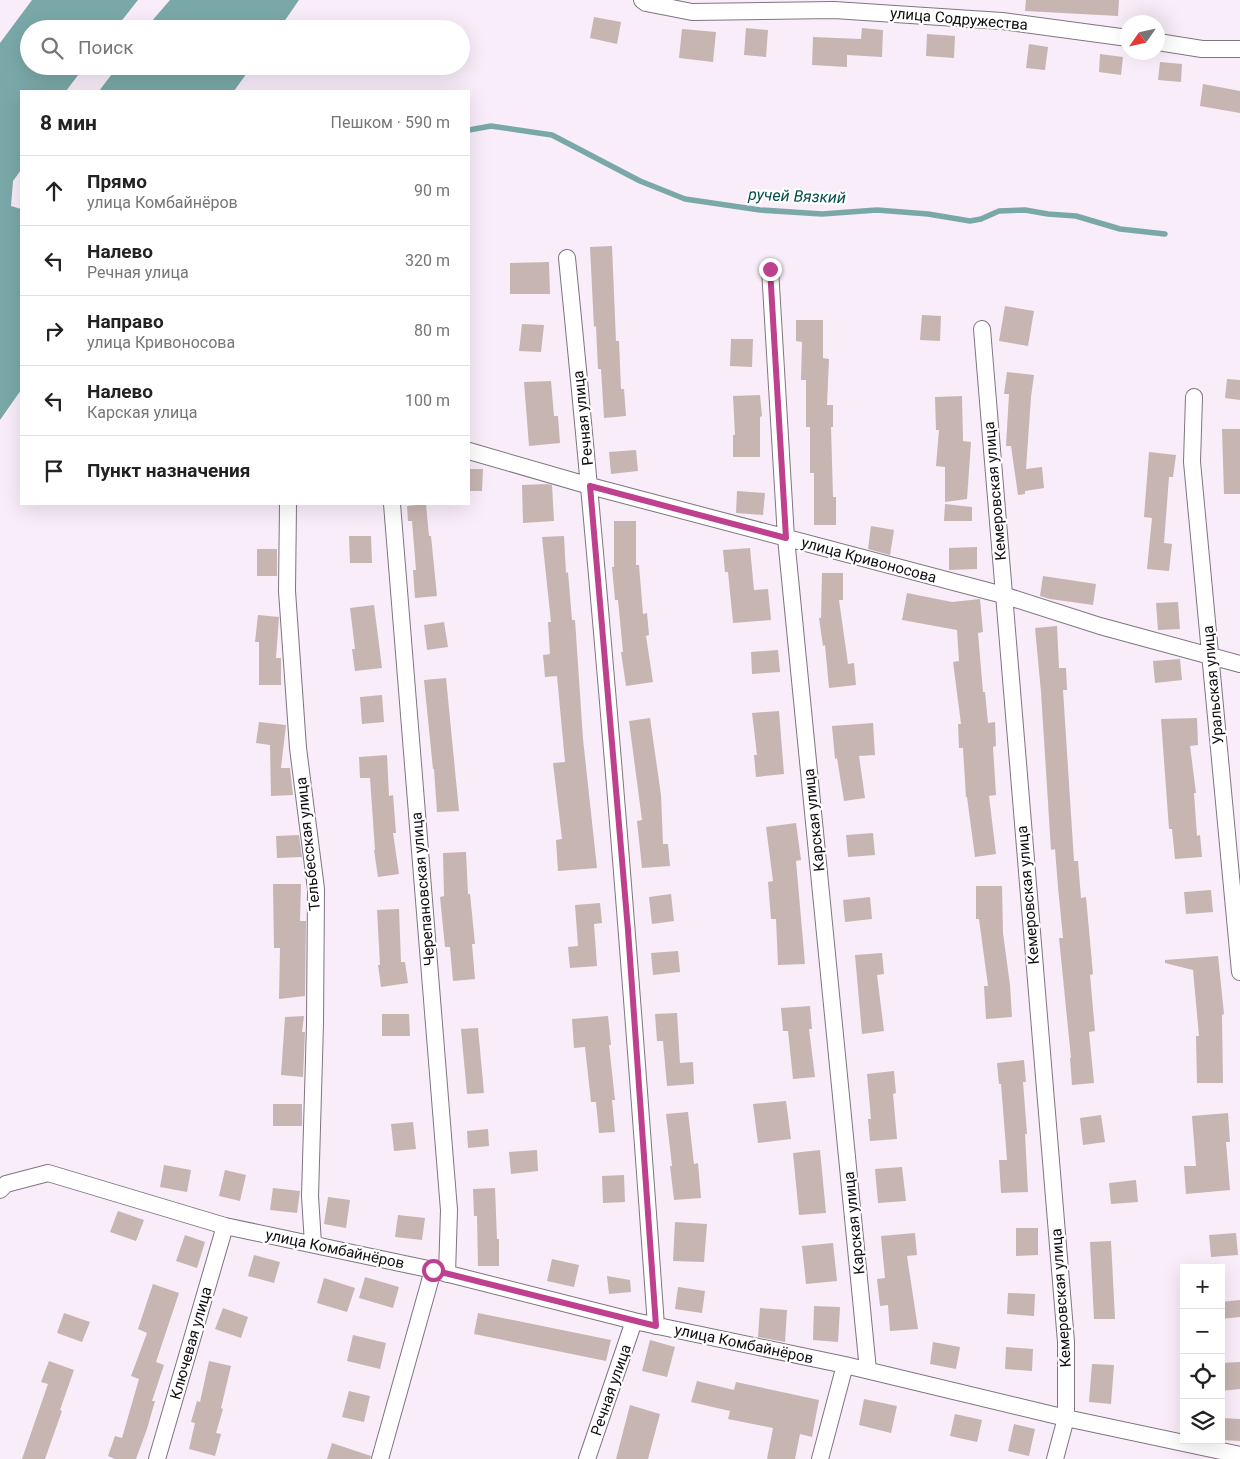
<!DOCTYPE html>
<html lang="ru">
<head>
<meta charset="utf-8">
<style>
	body { margin:0; font-family:Roboto,sans-serif; background:#f6f6f6; color:#222 }
	.controls { position:absolute; right:15px; bottom:15px; display:grid; overflow:hidden; border-radius:0px; box-shadow:0 5px 20px #0002 }
	.controls button { width:45px; height:45px; display:grid; place-items:center; padding:0; border:0; border-bottom:1px solid #e0e0e0; background:#fff; color:#222; font:25px sans-serif }
	.compass { position:absolute; left:1120px; top:15px; width:45px; height:45px; border-radius:50%; background:#fff; box-shadow:0 5px 20px #0002; rotate:236deg }
	.stop { position:absolute; width:15px; height:15px; margin:-11px; border:4px solid #be408e; border-radius:50%; background:#fff }
	.stop.end { background:#be408e; border-color:#fff; box-shadow:0 1px 5px #0008 }
	.list { margin:0; padding:0; list-style:none }
	h2 { display:flex; justify-content:space-between; align-items:center; height:65px; margin:0; padding:0 20px; font-size:21px }
	h2 small { font-size:16px; font-weight:400; color:#767676 }
	.list li { display:grid; grid-template-columns:32px 1fr auto; gap:15px; align-items:center; box-sizing:border-box; height:70px; padding:0 20px; border-top:1px solid #e0e0e0 }
	.list b { display:block; font-size:19px; white-space:nowrap }
	.list p { margin:0; font-size:16px; white-space:nowrap; color:#767676 }
	.list em { font-size:16px; font-style:normal; color:#767676 }
	.icon { flex:none; width:28px; height:28px; fill:none; stroke:currentColor; stroke-width:2; stroke-linecap:round; stroke-linejoin:round }
	.map { position:relative; flex:none; width:1240px; height:1459px; overflow:hidden }
	.search { position:absolute; background:#fff; box-shadow:0 5px 20px #0002; left:20px; top:20px; width:450px; height:55px; display:flex; align-items:center; gap:12px; box-sizing:border-box; padding:0 18px; border-radius:28px; color:#767676; font-size:19px }
	.panel { position:absolute; background:#fff; box-shadow:0 5px 20px #0002; left:20px; top:90px; width:450px; height:415px; border-radius:0px }
	.map>svg:first-child { display:block }
	.water { fill:#7aa8a8 }
	.lines { fill:none; stroke-linecap:round; stroke-linejoin:round }
	.stream { stroke:#7aa8a8; stroke-width:5.5 }
	.building { fill:#c7b5b2 }
	.street-casing { stroke:#7f7580; stroke-width:18 }
	.street { stroke:#fff; stroke-width:16 }
	.route { stroke:#be408e; stroke-width:6 }
	.labels { text-anchor:middle; dominant-baseline:central; stroke-width:4.5; stroke-linejoin:round; paint-order:stroke }
	.street-label { font-size:15px; fill:#100c10; stroke:#fff }
	.water-label { font-size:16px; font-style:italic; fill:#054e4f; stroke:#fff }
</style>
</head>
<body>
<div class="map">
<svg width="1240" height="1459" viewBox="0 0 1240 1459">
	<rect width="100%" height="100%" fill="#f8edf9"/>
	<!-- water -->
	<path class="water" d="M32 0H138L115 29H29V66H85L66 91H21V170L13 181 11 206 21 209V390L0 420V43Z
		M170 0H299L279 29H145Z
		M118 66H252L234 91H99Z"/>
	<g class="lines">
		<!-- stream -->
		<path class="stream" d="M469 130 491 126 552 135 640 181 685 199 760 210 822 214 877 210 928 214 970 221 981 219 999 211 1025 210 1048 214 1076 216 1120 229 1165 234"/>
	</g>
	<!-- building -->
	<path class="building" d="M1026 0H1119L1118 16 1025 11Z
		M594 17 621 22 617 44 590 38Z
		M746 28 768 30 766 57 744 55Z
		M862 28 883 30 882 57 847 55V67L812 65 813 37 861 39Z
		M682 29 716 32 713 62 679 58Z
		M927 34 955 36 954 58 926 56Z
		M1029 44 1048 47 1045 70 1026 68Z
		M1100 54 1123 57 1121 75 1099 72Z
		M1160 62 1182 64 1181 82 1158 80Z
		M1203 84 1240 91V113L1200 106Z
		M612 246 616 341H619L621 389H624L626 416 604 418 601 369H598L596 326 594 327 590 247Z
		M549 262 550 294H510V263Z
		M1005 306 1034 311 1028 346 999 341Z
		M922 315 941 316 940 341 920 340Z
		M796 320H823V358L829 359 827 405H833V427H831L833 497H836V525H814V473H810V427H806V380H801L802 342 796 341Z
		M522 324 544 325 541 352 519 351Z
		M731 339H753L752 367 730 366Z
		M1007 372 1034 375 1031 397 1026 469 1042 467 1044 488 1025 491V494L1018 495 1011 446H1006L1009 394H1004Z
		M1227 379 1240 380V400L1225 398Z
		M551 381 554 416H558L560 443 529 446 524 382Z
		M760 395 762 416 760 417V457H733V435H735L733 396Z
		M962 396 963 441 971 442 967 499 945 502V467L936 466 939 430H936L935 397Z
		M1222 429H1240V494H1224Z
		M636 450 638 471 611 474 609 452Z
		M1149 452 1176 455 1173 477H1169L1164 543 1172 544 1169 571 1147 569 1152 518 1144 517Z
		M469 469H483L482 491H469Z
		M547 484 552 485 554 521 523 523 522 485Z
		M737 491 765 493 763 515 736 513Z
		M426 504 429 536H431L437 596 415 598 413 570H416L412 521H408L407 506Z
		M945 504 972 507V521H944Z
		M614 521H636V565H639L643 614 647 613 649 635 646 636 653 682 626 686 621 652H623L618 600H615L612 567H614Z
		M871 526 894 530 890 555 868 549Z
		M349 536H371L372 563H350Z
		M564 536 566 573 568 572 572 620H575L583 739 597 868 558 871 556 840 562 839 553 763 565 762 557 676 545 677 543 655 550 654 548 622H551L542 537Z
		M977 547V569L949 570V548Z
		M750 548 754 590 768 589 771 620 733 623 728 572H725L723 550Z
		M257 549H277V576H257Z
		M822 573H843V600H839L848 664 854 663 856 685 829 688 825 645 823 646 819 618H821Z
		M1043 576 1096 584 1093 605 1050 599 1040 596Z
		M907 593 952 602 980 599 983 632 978 633 983 692H985L988 723 995 722 996 746 993 747 996 795 989 796 996 854 975 857 967 797H966L963 748H959L958 724H961L953 662 959 661 957 630 902 620Z
		M1178 602 1180 629 1158 630 1156 603Z
		M374 605 382 668 355 671 352 649H355L350 608Z
		M258 615 279 617 276 658H281V685H259V642H255Z
		M444 622 448 647 427 650 424 625Z
		M1057 626 1059 668H1066L1067 690H1063L1074 861H1078L1081 898 1086 897 1093 974 1090 975 1095 1031 1089 1032 1094 1083 1072 1085 1070 1058H1071L1059 938H1063L1058 887 1055 849 1051 850 1041 692 1035 628Z
		M778 650 780 672 752 674 751 652Z
		M1180 659 1182 680 1155 683 1153 661Z
		M446 678 459 811 437 812 434 769H433L424 680Z
		M382 695 384 722 362 724 360 697Z
		M779 711 784 774 756 777 754 755H757L752 713Z
		M650 718 661 795 663 844H668L670 866 642 868 637 821 642 820 629 721Z
		M1197 718 1198 745 1190 746 1196 793H1194L1197 836 1200 835 1202 857 1175 859 1172 829H1169L1161 719Z
		M259 722 286 725 281 768H290L293 795 271 796 270 745 256 743Z
		M873 723 875 755 859 756 865 798 844 801 837 758 835 759 832 726Z
		M387 755 389 796 393 795 396 833H393L399 874 378 877 374 850H375L370 778H360L359 757Z
		M796 823 801 860 796 861 805 964 778 965 776 919H771L768 882 773 881 766 827Z
		M873 833 875 855 848 857 846 835Z
		M299 835 302 857 277 858 276 836Z
		M466 852 468 894H470L475 944H472L475 979 453 981 450 947H445L440 897 444 896 443 853Z
		M273 884H301L300 921H306L305 996 279 999 280 948H274Z
		M976 886H1002L1003 933 1010 985 1012 1017 986 1019 984 986H988L979 919H976Z
		M1211 890 1213 912 1186 914 1184 892Z
		M671 894 674 921 652 924 649 897Z
		M870 897 872 919 845 922 843 900Z
		M600 903 602 923 594 924 597 966 570 968 568 947 578 946 575 905Z
		M399 909 401 962H405L408 983 381 987 378 965H380L377 910Z
		M678 951 680 972 653 975 651 953Z
		M882 953 884 974 877 975 884 1031 862 1034 855 955Z
		M1218 956 1224 1014 1222 1015 1223 1083H1197L1196 1036H1199L1193 970 1165 963V960Z
		M810 1006 812 1029H809L815 1077 793 1079 788 1031H783L781 1008Z
		M677 1013 680 1063 693 1062 694 1084 667 1086 663 1041H657L655 1014Z
		M382 1014H409L410 1036H382Z
		M304 1016 302 1032H305L303 1077 281 1075 285 1017Z
		M608 1016 611 1045H609L615 1100H612L615 1132 599 1133 596 1102H591L585 1047 574 1048 572 1019Z
		M478 1028 484 1093 467 1094 461 1029Z
		M1024 1060 1026 1082H1023L1027 1134H1025L1028 1192 1001 1193 999 1160H1007L1001 1084H999L997 1063Z
		M894 1071 896 1093 893 1094 897 1139 870 1141 868 1119H871L867 1074Z
		M786 1101 791 1139 758 1143 753 1104Z
		M273 1104H302V1126H273Z
		M688 1112 694 1164 698 1163 701 1198 674 1200 670 1166H672L666 1114Z
		M1228 1113 1230 1142H1226L1230 1190 1186 1194 1184 1166H1196L1192 1116Z
		M1101 1115 1105 1142 1083 1145 1080 1118Z
		M413 1122 416 1149 394 1151 391 1124Z
		M488 1129 489 1146 468 1148 467 1131Z
		M537 1150 538 1171 511 1174 509 1152Z
		M820 1150 826 1213 799 1215 793 1153Z
		M164 1165 191 1170 187 1192 160 1187Z
		M902 1167 906 1201 878 1203 875 1169Z
		M225 1170 246 1175 240 1201 219 1196Z
		M624 1175 625 1202 603 1203 602 1176Z
		M1136 1180 1138 1202 1111 1204 1109 1183Z
		M273 1188 300 1191 297 1213 270 1210Z
		M495 1188 497 1239H499V1266H478L477 1216H474L473 1189Z
		M328 1197 350 1200 346 1228 324 1224Z
		M118 1211 144 1220 136 1241 110 1232Z
		M398 1215 425 1218 422 1240 395 1237Z
		M675 1222 707 1224 704 1262 673 1261Z
		M1016 1228H1038V1255L1016 1256Z
		M915 1233 917 1255 907 1256 918 1329 890 1331 888 1305 880 1306 877 1279 885 1278 881 1236Z
		M1236 1233 1238 1255 1211 1257 1209 1235Z
		M185 1235 205 1242 197 1268 176 1261Z
		M1111 1241 1115 1319H1094L1090 1242Z
		M833 1243 837 1281 806 1284 802 1246Z
		M254 1255 280 1262 274 1283 248 1276Z
		M552 1259 579 1265 574 1287 547 1281Z
		M607 1276 630 1280 631 1292 609 1294Z
		M365 1277 399 1287 393 1308 359 1298Z
		M324 1278 355 1288 347 1312 317 1303Z
		M153 1284 179 1293 156 1362 164 1365 152 1401H155L147 1429 136 1459H115L108 1456 115 1436 122 1438 139 1379 131 1376 147 1333 138 1329Z
		M678 1287 705 1291 702 1313 675 1309Z
		M1008 1293 1035 1294 1034 1316 1007 1314Z
		M1240 1300V1317L1221 1319V1302Z
		M814 1306 840 1307 838 1342 813 1340Z
		M223 1308 248 1317 241 1338 215 1329Z
		M760 1308 787 1310 785 1342 758 1337Z
		M64 1313 90 1322 82 1342 57 1333Z
		M478 1313 611 1340 606 1361 474 1334Z
		M353 1335 386 1343 380 1369 347 1361Z
		M650 1340 675 1347 667 1377 642 1371Z
		M933 1342 960 1347 956 1369 930 1364Z
		M1006 1347 1033 1349 1032 1371 1005 1369Z
		M49 1361 74 1370 60 1410 62 1411 45 1459H22L48 1384 41 1382Z
		M209 1361 231 1366 221 1408 223 1409 216 1433 221 1434 215 1456 189 1449 195 1423 191 1422 197 1401 200 1402Z
		M1240 1362V1389L1221 1391V1363Z
		M1092 1364 1114 1365 1111 1404 1089 1402Z
		M697 1381 734 1390 736 1382 819 1400 812 1437 800 1434 795 1459H767L773 1428 728 1419 730 1411 691 1402Z
		M349 1391 370 1396 364 1422 342 1417Z
		M864 1399 897 1406 891 1433 859 1425Z
		M630 1405 660 1414 648 1459H616Z
		M955 1414 982 1420 977 1442 950 1436Z
		M1221 1418 1240 1419V1441L1221 1440Z
		M1014 1424 1035 1429 1029 1456 1008 1451Z
		M332 1443 371 1456 370 1459H327Z"/>
	<g class="lines">
		<defs>
			<path id="street" d="M642 0 646 3 692 12 834 10 1002 21 1128 38
				M1158 42 1202 49H1240
				M567 258C603 614 631 970 656 1326
				M770 269 786 538 868 1370
				M982 329 1066 1342V1418L1055 1459
				M1194 397 1192 462 1240 972
				M469 451 590 486 1003 595 1100 626 1240 664
				M288 504 287 591 298 748 316 889 315 1024 310 1196 313 1244
				M392 504 449 1210 447 1274
				M0 1190 6 1184 48 1173 225 1226 433 1270 634 1321 845 1365 1066 1418 1240 1455
				M157 1459 225 1226
				M380 1459 433 1270
				M587 1459 634 1321
				M820 1459 845 1365"/>
		</defs>
		<!-- street casing -->
		<use href="#street" class="street-casing"/>
		<!-- street -->
		<use href="#street" class="street"/>
	</g>
	<g class="lines">
		<!-- route -->
		<path class="route" d="M433 1270 656 1326 628 930 590 486 786 538 770 269"/>
	</g>
	<g class="labels">
		<!-- street labels -->
		<g class="street-label">
			<text transform="translate(959 19) rotate(5)">улица Содружества</text>
			<text transform="translate(583 418) rotate(-96)">Речная улица</text>
			<text transform="translate(995 491) rotate(-95)">Кемеровская улица</text>
			<text transform="translate(869 560) rotate(15)">улица Кривоносова</text>
			<text transform="translate(1213 685) rotate(-95)">Уральская улица</text>
			<text transform="translate(814 820) rotate(-96)">Карская улица</text>
			<text transform="translate(308 844) rotate(-96)">Тельбесская улица</text>
			<text transform="translate(423 889) rotate(-95)">Черепановская улица</text>
			<text transform="translate(1028 895) rotate(-95)">Кемеровская улица</text>
			<text transform="translate(854 1223) rotate(-96)">Карская улица</text>
			<text transform="translate(335 1249) rotate(12)">улица Комбайнёров</text>
			<text transform="translate(1061 1298) rotate(-94)">Кемеровская улица</text>
			<text transform="translate(191 1343) rotate(-74)">Ключевая улица</text>
			<text transform="translate(744 1344) rotate(12)">улица Комбайнёров</text>
			<text transform="translate(611 1390) rotate(-71)">Речная улица</text>
		</g>
		<!-- water labels -->
		<g class="water-label">
			<text transform="translate(797 196) rotate(2)">ручей Вязкий</text>
		</g>
	</g>
</svg>
<div class="controls">
<button>+</button>
<button>−</button>
<button><svg class="icon" aria-label="locate" viewBox="0 0 24 24"><circle cx="12" cy="12" r="6"/><path d="M12 2v4M12 18v4M2 12h4M18 12h4"/></svg></button>
<button><svg class="icon" aria-label="layers" viewBox="0 0 24 24"><path d="M12 4l9 5-9 5-9-5zM3 14l9 5 9-5"/></svg></button>
</div>
<svg class="compass" viewBox="-18 -18 36 36"><path d="M0-13l5 13h-10z" fill="#e53935"/><path d="M0 13l5-13h-10z" fill="#767676"/></svg>
<div class="stop" style="left:433px;top:1270px"></div>
<div class="stop end" style="left:770px;top:269px"></div>
<div class="search"><svg class="icon" aria-label="search" viewBox="0 0 24 24"><circle cx="10" cy="10" r="6"/><path d="M15 15l6 6"/></svg>Поиск</div>
<section class="panel">
<h2>8 мин<small>Пешком · 590 m</small></h2>
<ul class="list">
<li><svg class="icon" aria-label="ahead" viewBox="0 0 24 24"><path d="M12 20V5M6 11l6-6 6 6"/></svg><div><b>Прямо</b><p>улица Комбайнёров</p></div><em>90 m</em></li>
<li><svg class="icon" aria-label="left" viewBox="0 0 24 24"><path d="M17 20v-9H6M10 6l-5 5 5 5"/></svg><div><b>Налево</b><p>Речная улица</p></div><em>320 m</em></li>
<li><svg class="icon" aria-label="right" viewBox="0 0 24 24"><path d="M7 20v-9h11M14 6l5 5-5 5"/></svg><div><b>Направо</b><p>улица Кривоносова</p></div><em>80 m</em></li>
<li><svg class="icon" aria-label="left" viewBox="0 0 24 24"><path d="M17 20v-9H6M10 6l-5 5 5 5"/></svg><div><b>Налево</b><p>Карская улица</p></div><em>100 m</em></li>
<li><svg class="icon" aria-label="arrive" viewBox="0 0 24 24"><path d="M6 21V4h12l-3 4 3 4H6"/></svg><div><b>Пункт назначения</b></div></li>
</ul>
</section>
</div>
</body>
</html>
